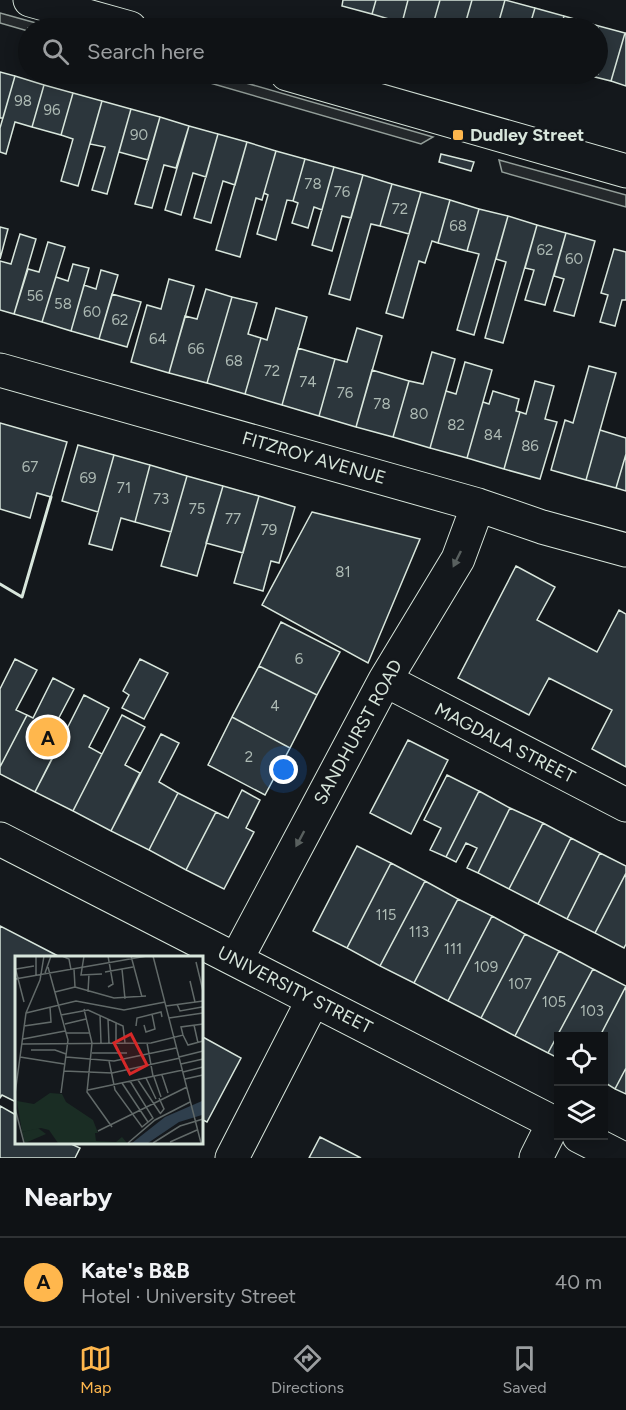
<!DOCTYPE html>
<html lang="en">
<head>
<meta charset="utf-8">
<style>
	body { margin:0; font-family:Figtree,sans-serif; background:#181b1e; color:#f1f3f6 }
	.controls { position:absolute; right:18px; bottom:18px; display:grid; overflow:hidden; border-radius:0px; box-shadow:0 3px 15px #0003 }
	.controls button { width:54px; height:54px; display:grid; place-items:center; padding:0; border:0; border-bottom:2px solid #2f3234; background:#0f1215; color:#f1f3f6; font:30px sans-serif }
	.you { position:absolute; left:284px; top:770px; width:21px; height:21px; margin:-15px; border:4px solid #fff; border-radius:50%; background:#1a73e8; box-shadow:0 0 0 9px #1a73e833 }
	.badge { display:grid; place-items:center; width:39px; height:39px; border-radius:50%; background:#ffb74d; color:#111; font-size:20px; font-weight:700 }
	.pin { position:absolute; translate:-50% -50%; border:3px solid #fff; box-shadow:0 2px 6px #0006 }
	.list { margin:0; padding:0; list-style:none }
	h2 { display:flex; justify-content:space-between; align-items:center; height:78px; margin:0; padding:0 24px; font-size:26px }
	h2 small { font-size:20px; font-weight:400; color:#9b9ea0 }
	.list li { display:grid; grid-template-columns:39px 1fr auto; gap:18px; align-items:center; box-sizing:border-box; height:90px; padding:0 24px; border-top:2px solid #2f3234 }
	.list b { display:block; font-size:22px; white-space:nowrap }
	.list p { margin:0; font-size:20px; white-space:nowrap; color:#9b9ea0 }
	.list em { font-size:20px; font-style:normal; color:#9b9ea0 }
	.icon { flex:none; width:33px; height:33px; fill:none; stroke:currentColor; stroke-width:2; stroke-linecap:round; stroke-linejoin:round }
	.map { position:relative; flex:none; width:626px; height:1158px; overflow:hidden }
	.search { position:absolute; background:#0f1215; box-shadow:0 3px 15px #0003; left:18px; right:18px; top:18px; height:66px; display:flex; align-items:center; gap:15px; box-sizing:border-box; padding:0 21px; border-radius:33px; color:#9b9ea0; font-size:22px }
	.sheet { height:168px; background:#0f1215 }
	nav { display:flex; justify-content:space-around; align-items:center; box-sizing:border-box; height:84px; border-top:2px solid #2f3234; background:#0f1215; font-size:16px; color:#9b9ea0 }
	nav a { display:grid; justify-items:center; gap:3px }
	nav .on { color:#ffb74d }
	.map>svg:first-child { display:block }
	.parking { fill:#24282b; stroke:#939e99; stroke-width:1.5 }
	.building { fill:#2c363c; stroke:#d8e6dc; stroke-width:1.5 }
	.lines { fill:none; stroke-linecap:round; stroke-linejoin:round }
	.minor-casing { stroke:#d8e6dc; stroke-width:35 }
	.minor { stroke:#14181c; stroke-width:33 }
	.wall { stroke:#d8e6dc; stroke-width:3 }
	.oneway { fill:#59605f }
	.poi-dot { fill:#ffb74d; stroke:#14181c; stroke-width:2 }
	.labels { text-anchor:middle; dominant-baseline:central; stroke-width:4.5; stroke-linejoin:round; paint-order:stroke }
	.number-label { font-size:15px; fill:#adbab4 }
	.poi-label { font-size:18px; font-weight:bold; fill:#d8e6dc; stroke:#14181c; text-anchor:start }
	.street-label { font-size:18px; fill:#d8e6dc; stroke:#14181c }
	.inset-road { fill:none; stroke:#626a69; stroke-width:1.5 }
	.view { fill:#d62828; fill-opacity:0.15; stroke:#d62828; stroke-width:3 }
	.inset-edge { fill:none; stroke:#d8e6dc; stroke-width:3 }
</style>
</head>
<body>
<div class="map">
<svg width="626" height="1158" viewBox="0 0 626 1158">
	<rect width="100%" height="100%" fill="#14181c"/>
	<!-- parking -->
	<path class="parking" d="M0 13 54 28H28V31L0 23Z
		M179 74H215L433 137 421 144Z
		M499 160 626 195V207L502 172Z"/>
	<!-- building -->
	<path class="building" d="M343 0H376L372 14 342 6Z
		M376 0H408L402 23 372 14Z
		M408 0H440L432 28H422L402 23Z
		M440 0H472L464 28H432Z
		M472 0H505L497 28H464Z
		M505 0 535 8 529 28H497Z
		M535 8 564 16 561 28H529Z
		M564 16 595 25 594 28H561Z
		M595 25 625 33 611 81 583 74H598V28H594Z
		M625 33H626V86L611 81Z
		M0 72 15 76 3 118H0Z
		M15 76 44 85 32 127 15 122 6 154 0 152V128Z
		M44 85 73 93 61 135 32 127Z
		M73 93 102 101 78 186 61 181 73 139 61 135Z
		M102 101 131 109 107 194 92 190 105 147 90 144Z
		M131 109 160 117 148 160 119 152Z
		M160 117 189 126 176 168 164 165 152 208 135 204Z
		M189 126 218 134 206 177 193 173 181 215 165 210Z
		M218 134 247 142 235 185 223 181 211 223 194 218Z
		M247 142 276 151 262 200 256 198 240 257 216 250Z
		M276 151 305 159 293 201 287 200 276 240 257 234 268 195 264 193Z
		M441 154 474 162 471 171 439 162Z
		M305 159 334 167 322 210 314 207 308 228 292 223 298 203 293 201Z
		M334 167 363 175 351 218 342 216 332 251 312 245Z
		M363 175 392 184 380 226 371 224 350 300 329 294Z
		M392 184 421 192 409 234 380 226Z
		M421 192 450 200 438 243 432 241 425 263 419 261 403 318 386 313Z
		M450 200 479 209 467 251 438 243Z
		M479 209 508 216 474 335 457 330 479 254 467 251Z
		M508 216 537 225 503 343 485 338 506 262 496 259Z
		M537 225 566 233 545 305 525 300 534 270 525 268Z
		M0 227 8 229 0 259Z
		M566 233 595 241 574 316 554 311 564 279 554 276Z
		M20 234 36 239 14 314 0 310V261L11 264Z
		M48 242 65 247 42 322 14 314 28 269 39 272Z
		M614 249 626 252V300H622L615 326 600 322 608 295 601 293Z
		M73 264 89 268 71 331 42 322 56 277 68 281Z
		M101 270 118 275 99 339 71 331 84 285 96 289Z
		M169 279 194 286 169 373 131 362 147 305 161 309Z
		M206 289 232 297 207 383 169 373 185 316 197 319Z
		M112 294 141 302 127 347 99 339Z
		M232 297 257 303 248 334 261 338 245 394 207 383Z
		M276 308 307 317 282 405 245 394 261 338 267 340Z
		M357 328 382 336 356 427 319 416 335 359 347 362Z
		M298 348 335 359 319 416 282 405Z
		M432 352 455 359 430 448 393 437 409 381 423 384Z
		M465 362 492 370 467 458 430 448 446 391 456 394Z
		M589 366 616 373 586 480 551 470 565 420 573 423Z
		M372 370 409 381 393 437 356 427Z
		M535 381 554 386 545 419 557 422 540 479 504 469 520 412 526 414Z
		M493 391 519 399 516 411 520 412 504 469 467 458 483 402 489 404Z
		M0 423 67 442 51 497 37 493 30 518 0 509Z
		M600 430 626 438V454L616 488 586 480Z
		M78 445 114 455 98 512 62 501Z
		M626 454V491L616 488Z
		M114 455 150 465 135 522 121 518 112 550 89 544Z
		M150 465 187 476 171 532 135 522Z
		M187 476 223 486 197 576 161 566Z
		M223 486 259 496 243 553 206 543Z
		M259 496 295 507 279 563 271 561 263 591 234 583Z
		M312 512 420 539 368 663 262 605Z
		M516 566 555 587 537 620 597 652 619 610 626 614V767L592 749 612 710 549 678 529 715 458 678Z
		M281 622 340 652 317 695 259 666Z
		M15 659 37 670 16 710 27 715 0 767V689Z
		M140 659 168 673 144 719 122 708 129 695 123 691Z
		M259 666 317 695 290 748 232 717Z
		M53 678 74 689 53 729 65 734 35 792 0 774V767L27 715 33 718Z
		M84 695 109 708 89 747 102 754 73 811 35 792Z
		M122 715 145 727 125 765 140 773 111 831 73 811Z
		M232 717 290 748 265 795 208 765Z
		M161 734 179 743 159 782 178 793 149 850 111 831Z
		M408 740 448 760 411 834 370 813Z
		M447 775 479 791 446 857 430 850 441 828 424 820Z
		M242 790 260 800 246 828 254 832 224 889 186 870 216 812 228 818Z
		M479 791 510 808 478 873 467 868 477 848 466 843 456 862 446 857Z
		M178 793 216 812 186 870 149 850Z
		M510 808 543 823 509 889 478 873Z
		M543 823 571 838 538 904 509 889Z
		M571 838 600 853 567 919 538 904Z
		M357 846 391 863 347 948 313 931Z
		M600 853 626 866V873L595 933 567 919Z
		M391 863 425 881 380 966 347 948Z
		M626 873V944L624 948 595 933Z
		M425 881 458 899 414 983 380 966Z
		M458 899 492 916 448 1001 414 983Z
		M492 916 525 934 481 1018 448 1001Z
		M0 926 60 957H16V1102L2 1095 0 1098Z
		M525 934 559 951 515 1036 481 1018Z
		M559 951 593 969 548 1053 515 1036Z
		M593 969 626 986 600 1036H558V1058L548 1053Z
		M626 986V1068L615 1089 604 1082V1036H600Z
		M201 1036 241 1058 207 1122 201 1119Z
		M626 1068V1094L615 1089Z
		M0 1106 16 1115V1142H67L80 1148 75 1158H0Z
		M320 1137 361 1158H309Z"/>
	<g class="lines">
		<defs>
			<path id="minor" d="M30 0 130 28
				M287 74 626 171
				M0 370 478 505 542 527 626 550
				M385 680 626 805
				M0 839 558 1125
				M236 960 385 680 458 559 478 505
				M579 1136 622 1158
				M232 1158 313 1000
				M536 1158 554 1122"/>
		</defs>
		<!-- minor casing -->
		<use href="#minor" class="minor-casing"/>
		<!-- minor -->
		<use href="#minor" class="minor"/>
		<!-- wall -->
		<path class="wall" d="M0 584 22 597 51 497"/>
	</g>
	<!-- one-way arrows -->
	<defs><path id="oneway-solid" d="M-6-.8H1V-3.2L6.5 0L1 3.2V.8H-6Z" transform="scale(1.5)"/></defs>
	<g class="oneway">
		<use href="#oneway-solid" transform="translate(457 559) rotate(116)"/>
		<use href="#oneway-solid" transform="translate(300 839) rotate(118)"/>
	</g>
	<!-- markers -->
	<rect class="poi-dot" x="452" y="129" width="12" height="12" rx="3"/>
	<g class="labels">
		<!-- number labels -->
		<g class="number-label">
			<text x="23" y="101">98</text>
			<text x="52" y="110">96</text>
			<text x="139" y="135">90</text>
			<text x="313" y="184">78</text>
			<text x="342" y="192">76</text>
			<text x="400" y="209">72</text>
			<text x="458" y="226">68</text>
			<text x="545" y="250">62</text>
			<text x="574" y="259">60</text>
			<text x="35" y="296">56</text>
			<text x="63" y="304">58</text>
			<text x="92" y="312">60</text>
			<text x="120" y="320">62</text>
			<text x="158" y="339">64</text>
			<text x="196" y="349">66</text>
			<text x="234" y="361">68</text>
			<text x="272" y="371">72</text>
			<text x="308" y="382">74</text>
			<text x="345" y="393">76</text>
			<text x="382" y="404">78</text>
			<text x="419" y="414">80</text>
			<text x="456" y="425">82</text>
			<text x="493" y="435">84</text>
			<text x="530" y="446">86</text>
			<text x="30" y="467">67</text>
			<text x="88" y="478">69</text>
			<text x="124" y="488">71</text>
			<text x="161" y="499">73</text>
			<text x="197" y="509">75</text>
			<text x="233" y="519">77</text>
			<text x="269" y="530">79</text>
			<text x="343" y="572">81</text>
			<text x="299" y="659">6</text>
			<text x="275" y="706">4</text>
			<text x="249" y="757">2</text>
			<text x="386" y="915">115</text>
			<text x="419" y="932">113</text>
			<text x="453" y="949">111</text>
			<text x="486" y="967">109</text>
			<text x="520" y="984">107</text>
			<text x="554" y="1002">105</text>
			<text x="592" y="1011">103</text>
		</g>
		<!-- poi labels -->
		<g class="poi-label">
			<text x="470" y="135">Dudley Street</text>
		</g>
		<!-- street labels -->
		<g class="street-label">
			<text transform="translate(314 458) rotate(16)">FITZROY AVENUE</text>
			<text transform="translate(358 732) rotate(-61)">SANDHURST ROAD</text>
			<text transform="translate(505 743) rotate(27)">MAGDALA STREET</text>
			<text transform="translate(295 990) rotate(27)">UNIVERSITY STREET</text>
		</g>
	</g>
	<!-- overview -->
	<g transform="translate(15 956)">
		<rect width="188" height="188" fill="#14181c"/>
		<path d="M23 172 31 178 10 187 7 176Z" fill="#1a2d24"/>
		<path d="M35 137 47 138 51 146 78 164 83 177H80L81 185 101 186 107 181 112 187H43L34 174 26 172 7 176 2 145 19 148Z" fill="#1a2d24"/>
		<path d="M187 145V159L164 166 133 187H117L150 161Z" fill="#2f3f4d"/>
		<path class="inset-road" d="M21 0V19M47 0 54 3 56 14M69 0 66 19 87 18M93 0 98 28 93 31M116 0 127 41M138 0 186 187M181 6 188 35M0 11 9 46M33 11 53 84 46 137M1 13 19 10M59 13 60 31M107 13 110 43M90 16 118 11M30 17 36 0M0 23 132 0M175 25 180 46M60 31 99 42 131 40M40 36 60 31M73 36 74 18M162 48 165 55 187 51M151 50 188 45M69 53 77 87 72 136 97 171M11 57 61 45 109 54 150 46M46 59 73 54 108 70 110 87M85 59 86 87M154 62 188 57M93 63 94 87M101 66V87M50 68 71 63M129 69 131 76 140 73 137 58M179 69 183 87M9 70 36 66 35 51M121 70 122 62 146 56 147 61M51 77H75M168 79 166 71 188 68M8 83 50 75M132 87 138 120M7 88 136 87 168 79 173 89 188 85M16 94H40L51 98M77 97H112M5 101 49 108M51 101 99 105 161 92M164 101 188 95M94 105 100 134 127 171 138 162 115 125M166 108 188 103M49 115 97 117 165 102M168 116 188 111M147 119 153 137M139 121 146 141M131 122 141 143M170 123 188 119M123 124 145 157M107 127 133 166M73 134 168 114M0 138 11 57 25 24 29 0M144 142 149 153 145 158M0 152 9 187M83 175 172 131M155 186 182 174M113 187 140 164 175 146M138 187 165 170 188 163"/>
		<path class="view" d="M116 78 132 109 115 118 99 87Z"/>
		<rect width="188" height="188" class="inset-edge"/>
	</g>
</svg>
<div class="controls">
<button><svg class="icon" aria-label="locate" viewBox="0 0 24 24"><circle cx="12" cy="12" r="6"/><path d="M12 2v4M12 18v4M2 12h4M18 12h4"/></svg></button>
<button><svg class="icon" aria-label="layers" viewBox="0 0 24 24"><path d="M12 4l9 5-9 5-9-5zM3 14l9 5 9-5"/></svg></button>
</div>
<div class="you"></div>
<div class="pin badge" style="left:48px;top:737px">A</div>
<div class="search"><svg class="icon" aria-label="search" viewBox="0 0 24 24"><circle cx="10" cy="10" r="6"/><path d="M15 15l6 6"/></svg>Search here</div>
</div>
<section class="sheet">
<h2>Nearby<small></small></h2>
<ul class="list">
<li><span class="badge">A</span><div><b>Kate's B&amp;B</b><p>Hotel · University Street</p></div><em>40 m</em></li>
</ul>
</section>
<nav>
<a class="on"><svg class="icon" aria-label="map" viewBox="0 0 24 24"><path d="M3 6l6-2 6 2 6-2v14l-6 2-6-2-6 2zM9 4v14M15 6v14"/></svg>Map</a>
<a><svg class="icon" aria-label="directions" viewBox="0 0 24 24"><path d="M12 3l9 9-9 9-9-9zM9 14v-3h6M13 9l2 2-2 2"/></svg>Directions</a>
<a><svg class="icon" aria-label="saved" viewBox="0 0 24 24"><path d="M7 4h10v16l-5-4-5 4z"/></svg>Saved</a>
</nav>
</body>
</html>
